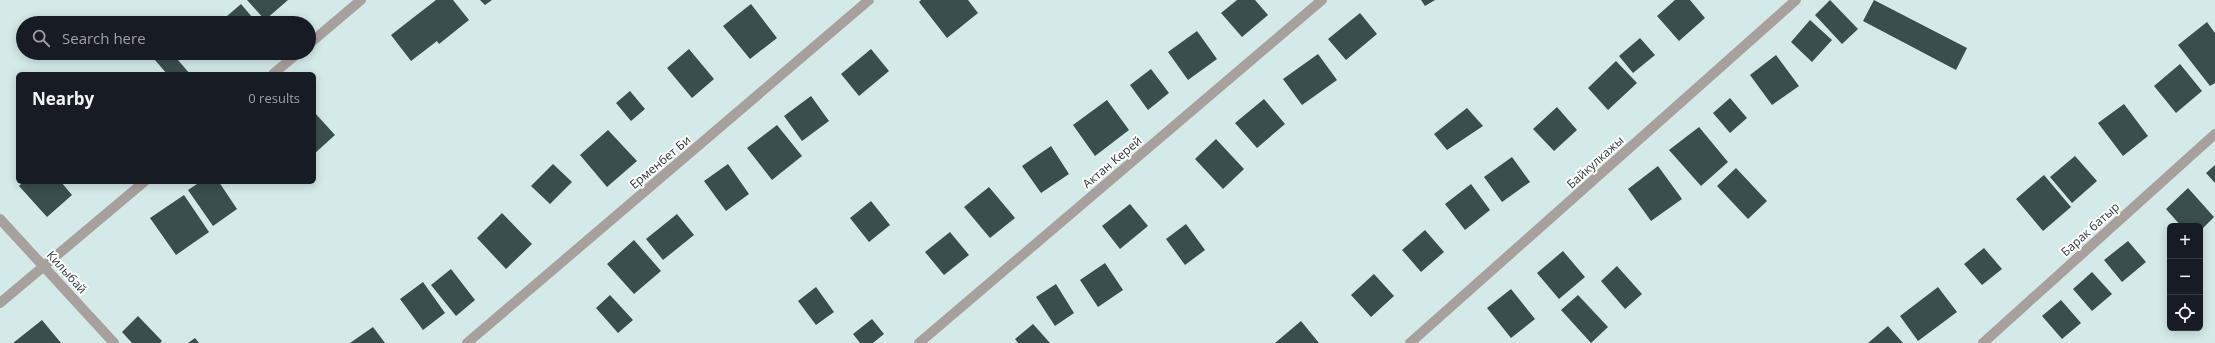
<!DOCTYPE html>
<html lang="en">
<head>
<meta charset="utf-8">
<style>
	body { margin:0; font-family:"Open Sans",sans-serif; background:#242831; color:#f1f3f6 }
	.controls { position:absolute; right:12px; bottom:12px; display:grid; overflow:hidden; border-radius:6px; box-shadow:0 2px 10px #0003 }
	.controls button { width:36px; height:36px; display:grid; place-items:center; padding:0; border:0; border-bottom:1px solid #363941; background:#171b24; color:#f1f3f6; font:20px sans-serif }
	.list { margin:0; padding:0; list-style:none }
	h2 { display:flex; justify-content:space-between; align-items:center; height:52px; margin:0; padding:0 16px; font-size:17px }
	h2 small { font-size:13px; font-weight:400; color:#9ea1a6 }
	.icon { flex:none; width:22px; height:22px; fill:none; stroke:currentColor; stroke-width:2; stroke-linecap:round; stroke-linejoin:round }
	.map { position:relative; flex:none; width:2215px; height:343px; overflow:hidden }
	.search { position:absolute; background:#171b24; box-shadow:0 2px 10px #0003; left:16px; top:16px; width:300px; height:44px; display:flex; align-items:center; gap:10px; box-sizing:border-box; padding:0 14px; border-radius:22px; color:#9ea1a6; font-size:15px }
	.panel { position:absolute; background:#171b24; box-shadow:0 2px 10px #0003; left:16px; top:72px; width:300px; height:112px; border-radius:6px }
	.map>svg:first-child { display:block }
	.building { fill:#3b4e4e }
	.lines { fill:none; stroke-linecap:round; stroke-linejoin:round }
	.minor { stroke:#a8a09c; stroke-width:10 }
	.labels { text-anchor:middle; dominant-baseline:central; stroke-width:4; stroke-linejoin:round; paint-order:stroke }
	.street-label { font-size:12px; fill:#2e3736; stroke:#fff }
</style>
</head>
<body>
<div class="map">
<svg width="2215" height="343" viewBox="0 0 2215 343">
	<rect width="100%" height="100%" fill="#d3eae9"/>
	<!-- building -->
	<path class="building" d="M247 0H288L265 20Z
		M436 0H453L469 20 439 44 437 41 411 61 391 35Z
		M480 0H492L485 5Z
		M921 0H968L978 13 947 38 919 2Z
		M1237 0H1255L1268 15 1242 37 1221 13Z
		M1421 0H1435L1425 6Z
		M1675 0H1690L1705 18 1679 41 1657 16Z
		M1830 0 1858 29 1842 44 1815 15Z
		M1874 0 1967 48 1956 70 1863 21Z
		M241 4 257 23H219Z
		M751 4 777 38 750 59 723 26Z
		M1360 13 1377 34 1346 60 1328 39Z
		M1810 20 1832 40 1812 62 1791 42Z
		M2207 22 2215 33V83L2210 86 2178 45Z
		M1197 31 1217 59 1188 80 1168 52Z
		M1640 38 1655 55 1633 73 1619 56Z
		M689 49 714 79 692 98 667 68Z
		M871 49 889 71 859 96 841 74Z
		M149 53H172L190 74H167Z
		M1318 54 1337 80 1302 105 1283 79Z
		M1776 55 1799 86 1772 105 1750 75Z
		M1616 61 1637 83 1608 110 1588 88Z
		M2180 64 2202 91 2176 113 2154 86Z
		M1151 69 1169 93 1148 110 1130 85Z
		M630 91 645 109 631 121 616 103Z
		M811 96 829 121 802 141 784 116Z
		M1730 98 1747 118 1730 133 1713 113Z
		M1264 99 1285 124 1257 148 1235 123Z
		M1107 100 1129 130 1095 156 1073 125Z
		M2124 104 2148 136 2123 156 2098 123Z
		M1557 107 1577 130 1554 151 1533 129Z
		M1467 108 1483 126 1447 150 1434 134Z
		M314 112 335 135 314 154Z
		M777 125 802 156 772 180 747 148Z
		M1699 127 1728 162 1701 186 1669 150Z
		M608 130 637 161 607 187 580 155Z
		M1216 139 1244 169 1223 189 1195 159Z
		M1051 146 1069 174 1041 193 1022 166Z
		M2075 156 2097 181 2072 203 2050 177Z
		M1512 157 1530 182 1502 202 1484 177Z
		M553 164 572 182 550 204 531 186Z
		M728 164 749 194 726 211 704 181Z
		M2215 165V183L2206 173Z
		M1658 166 1682 199 1651 221 1628 189Z
		M1736 168 1767 201 1748 219 1717 186Z
		M2044 175 2071 207 2043 231 2016 199Z
		M23 182H61L72 195 47 217 19 186Z
		M200 182H219L237 209 213 226 188 190Z
		M1471 184 1490 210 1465 230 1445 204Z
		M989 187 1015 218 990 238 964 207Z
		M2188 188 2214 217 2200 231V226H2181L2166 209Z
		M184 195 209 232 176 255 150 218Z
		M871 201 890 225 869 242 850 218Z
		M1130 204 1148 226 1120 249 1102 226Z
		M502 213 532 244 506 269 477 238Z
		M677 214 694 235 663 260 646 239Z
		M1186 224 1205 250 1185 265 1166 239Z
		M1425 230 1444 252 1421 272 1402 250Z
		M950 232 969 255 944 275 925 252Z
		M634 240 661 271 634 294 607 264Z
		M2128 241 2146 262 2122 282 2104 260Z
		M1984 248 2002 269 1982 285 1964 264Z
		M1563 251 1585 277 1559 299 1537 273Z
		M1105 263 1123 290 1098 307 1080 280Z
		M1617 266 1642 294 1625 309 1601 281Z
		M451 269 475 300 456 316 431 285Z
		M2092 272 2112 294 2092 311 2073 289Z
		M1374 274 1394 296 1371 317 1351 295Z
		M423 282 445 313 423 330 400 299Z
		M1056 284 1074 313 1055 326 1036 297Z
		M816 287 834 312 816 325 798 301Z
		M1938 287 1957 312 1918 341 1900 316Z
		M1511 289 1535 319 1511 338 1487 308Z
		M610 295 633 320 618 333 596 308Z
		M1578 295 1608 327 1591 343 1561 310Z
		M2061 300 2081 323 2062 339 2042 316Z
		M138 316 162 341 160 343H132L122 332Z
		M872 319 884 334 873 343H860L853 334Z
		M42 320 61 343H13Z
		M1301 321 1319 343H1275Z
		M1033 324 1050 343H1018L1015 339Z
		M1888 326 1903 343H1868Z
		M373 327 385 343H350Z
		M195 338 199 343H188Z"/>
	<g class="lines">
		<!-- minor -->
		<path class="minor" d="M309 44 361 0
			M273 74 298 53
			M0 219 114 343
			M0 303 144 182
			M467 343 869 0
			M919 343 1322 0
			M1410 343 1796 0
			M1983 343 2215 134"/>
	</g>
	<g class="labels">
		<!-- street labels -->
		<g class="street-label">
			<text transform="translate(660 162) rotate(-40)">Ерменбет Би</text>
			<text transform="translate(1112 162) rotate(-40)">Актан Керей</text>
			<text transform="translate(1595 162) rotate(-42)">Байкулкажы</text>
			<text transform="translate(2090 229) rotate(-42)">Барак батыр</text>
			<text transform="translate(67 272) rotate(48)">Килыбай</text>
		</g>
	</g>
</svg>
<div class="controls">
<button>+</button>
<button>−</button>
<button><svg class="icon" aria-label="locate" viewBox="0 0 24 24"><circle cx="12" cy="12" r="6"/><path d="M12 2v4M12 18v4M2 12h4M18 12h4"/></svg></button>
</div>
<div class="search"><svg class="icon" aria-label="search" viewBox="0 0 24 24"><circle cx="10" cy="10" r="6"/><path d="M15 15l6 6"/></svg>Search here</div>
<section class="panel">
<h2>Nearby<small>0 results</small></h2>
<ul class="list">
</ul>
</section>
</div>
</body>
</html>
